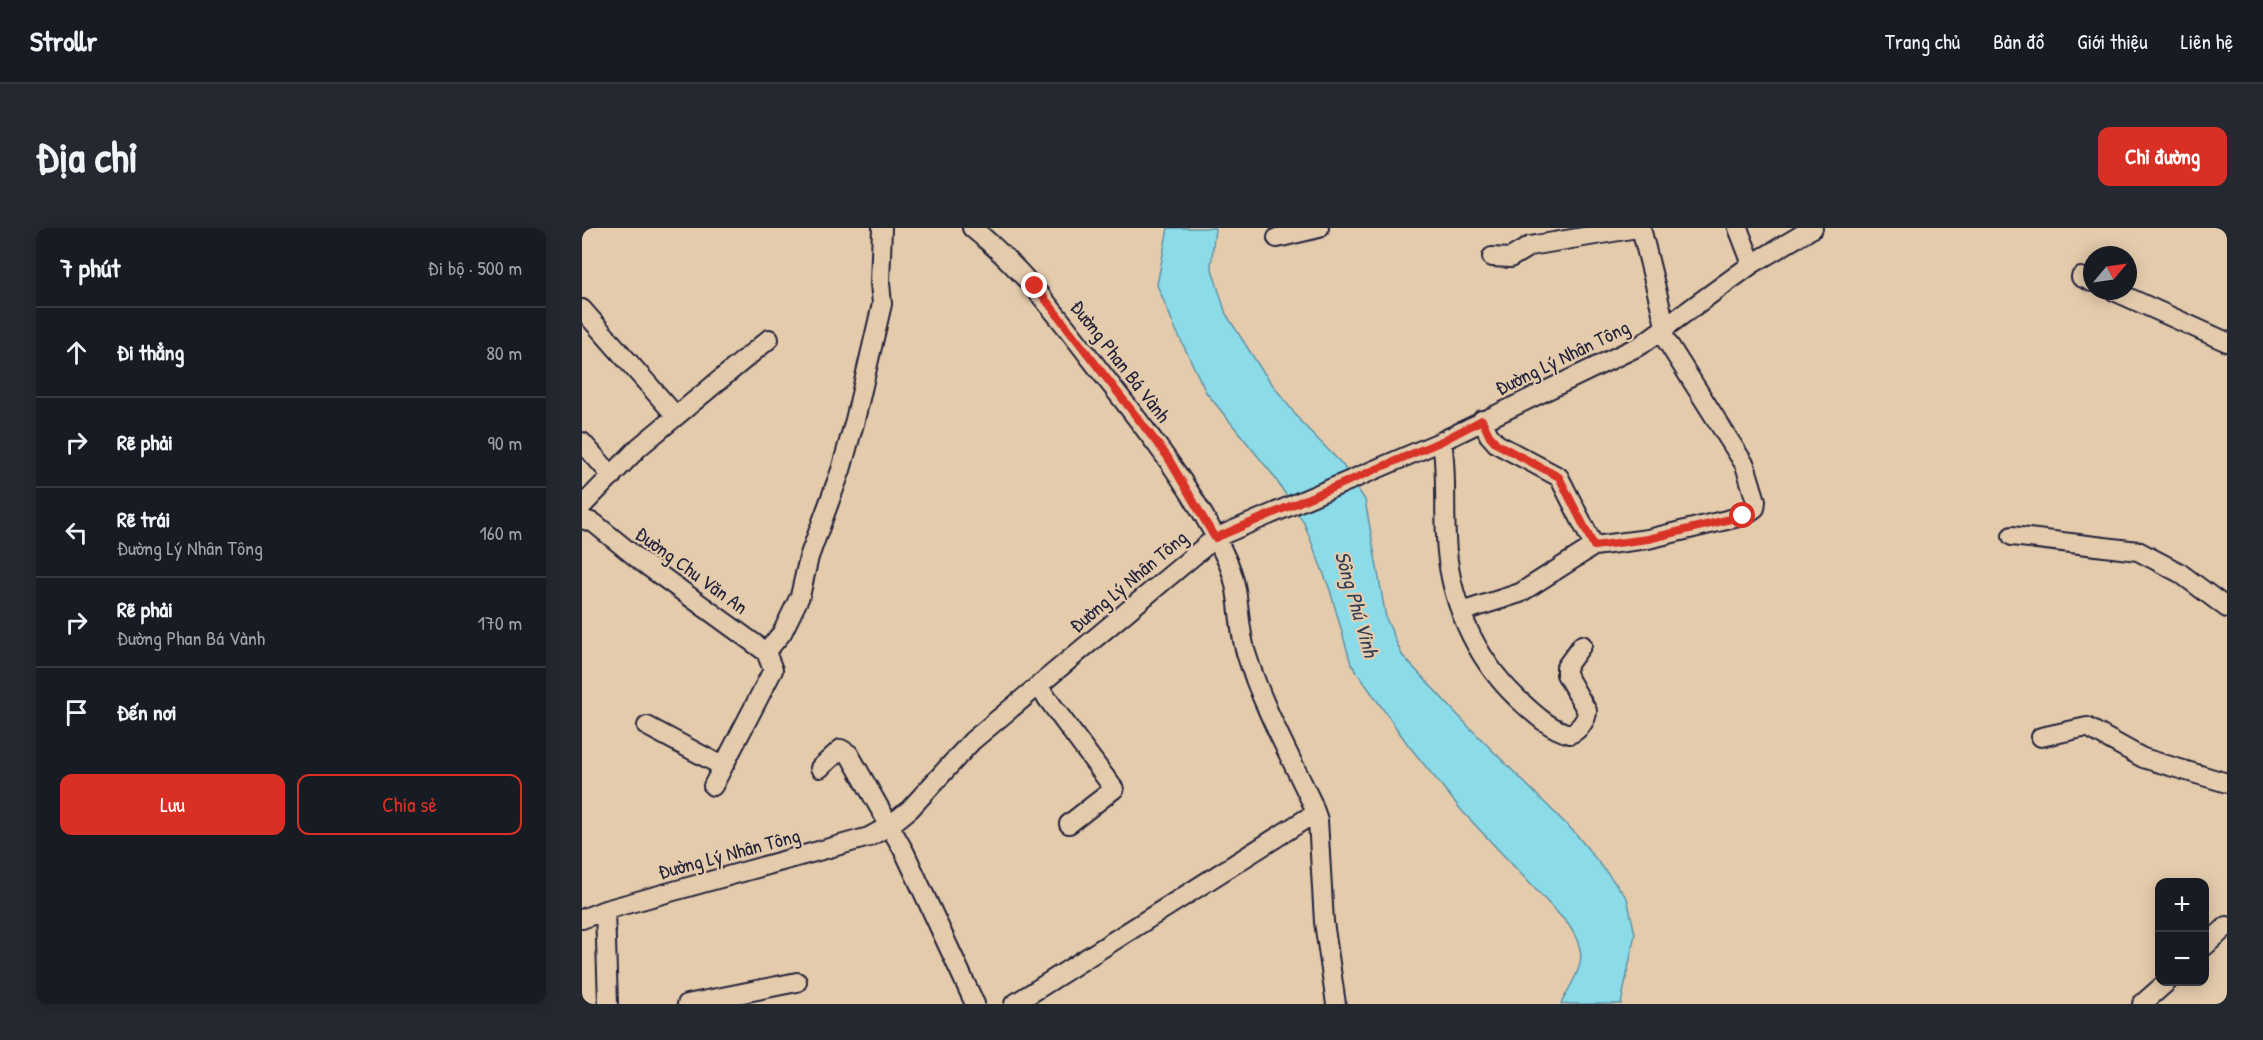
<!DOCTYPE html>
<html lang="vi">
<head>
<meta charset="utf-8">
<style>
	body { margin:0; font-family:"Patrick Hand",sans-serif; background:#242831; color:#f1f3f6 }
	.controls { position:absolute; right:18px; bottom:18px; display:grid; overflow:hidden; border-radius:12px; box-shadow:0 3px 15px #0003 }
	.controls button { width:54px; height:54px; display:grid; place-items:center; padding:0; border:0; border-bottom:2px solid #363941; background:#171b24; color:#f1f3f6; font:30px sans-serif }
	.compass { position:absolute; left:1501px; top:18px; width:54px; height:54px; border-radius:50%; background:#171b24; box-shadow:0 3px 15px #0003; rotate:61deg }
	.stop { position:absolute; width:18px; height:18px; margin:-14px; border:4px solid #d93025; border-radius:50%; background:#fff }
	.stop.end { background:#d93025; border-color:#fff; box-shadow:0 2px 6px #0008 }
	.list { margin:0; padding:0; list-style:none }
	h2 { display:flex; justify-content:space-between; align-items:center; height:78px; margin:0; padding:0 24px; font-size:26px }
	h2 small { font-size:20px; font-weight:400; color:#9ea1a6 }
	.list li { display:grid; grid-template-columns:39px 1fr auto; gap:18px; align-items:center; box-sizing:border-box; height:90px; padding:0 24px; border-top:2px solid #363941 }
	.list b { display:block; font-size:22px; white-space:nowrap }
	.list p { margin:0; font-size:20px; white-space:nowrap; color:#9ea1a6 }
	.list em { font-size:20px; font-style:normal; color:#9ea1a6 }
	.actions { display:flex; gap:12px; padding:18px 24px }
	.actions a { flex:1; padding:14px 0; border:2px solid #d93025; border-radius:12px; text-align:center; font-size:21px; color:#d93025 }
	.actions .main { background:#d93025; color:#fff }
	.icon { flex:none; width:33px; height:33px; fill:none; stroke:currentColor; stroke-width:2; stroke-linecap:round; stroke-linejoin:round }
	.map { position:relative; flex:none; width:1645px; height:776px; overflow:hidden; border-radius:12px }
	header { display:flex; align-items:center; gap:36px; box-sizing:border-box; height:84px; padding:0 30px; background:#171b24; border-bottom:2px solid #363941 }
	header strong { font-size:28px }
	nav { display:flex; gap:33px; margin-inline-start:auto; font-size:21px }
	.intro { display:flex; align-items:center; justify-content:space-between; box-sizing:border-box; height:144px; padding:0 36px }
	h1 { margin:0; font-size:42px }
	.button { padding:15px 27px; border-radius:12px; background:#d93025; color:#fff; font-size:21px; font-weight:700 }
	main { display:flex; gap:36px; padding:0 36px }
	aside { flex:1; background:#171b24; border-radius:12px; box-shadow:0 3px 15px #0003 }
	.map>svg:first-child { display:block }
	.water { fill:#8cdbe9; stroke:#6291a3; stroke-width:1.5 }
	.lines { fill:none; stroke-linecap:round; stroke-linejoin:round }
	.minor-casing { stroke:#22223b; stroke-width:22 }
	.minor { stroke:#e4cbac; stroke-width:18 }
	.route { stroke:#d93025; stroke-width:8 }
	.labels { text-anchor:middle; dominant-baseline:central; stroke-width:4.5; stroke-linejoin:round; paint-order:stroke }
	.street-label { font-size:20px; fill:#22223b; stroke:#e4cbac }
	.water-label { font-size:21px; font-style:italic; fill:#323e55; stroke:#e4cbac }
</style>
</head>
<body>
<header>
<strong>Strollr</strong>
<nav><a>Trang chủ</a><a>Bản đồ</a><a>Giới thiệu</a><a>Liên hệ</a></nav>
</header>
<div class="intro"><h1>Địa chỉ</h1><a class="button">Chỉ đường</a></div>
<main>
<aside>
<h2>7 phút<small>Đi bộ · 500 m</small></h2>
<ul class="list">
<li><svg class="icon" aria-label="ahead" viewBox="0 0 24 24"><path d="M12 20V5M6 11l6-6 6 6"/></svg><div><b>Đi thẳng</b></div><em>80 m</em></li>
<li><svg class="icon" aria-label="right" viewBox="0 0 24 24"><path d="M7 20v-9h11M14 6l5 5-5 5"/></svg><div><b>Rẽ phải</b></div><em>90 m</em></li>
<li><svg class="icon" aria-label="left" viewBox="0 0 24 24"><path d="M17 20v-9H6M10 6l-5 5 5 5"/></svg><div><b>Rẽ trái</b><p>Đường Lý Nhân Tông</p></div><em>160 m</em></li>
<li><svg class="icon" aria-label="right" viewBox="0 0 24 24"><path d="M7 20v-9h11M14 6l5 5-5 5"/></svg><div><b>Rẽ phải</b><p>Đường Phan Bá Vành</p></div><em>170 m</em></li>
<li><svg class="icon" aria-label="arrive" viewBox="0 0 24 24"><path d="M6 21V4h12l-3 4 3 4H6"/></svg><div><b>Đến nơi</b></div></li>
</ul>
<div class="actions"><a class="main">Lưu</a><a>Chia sẻ</a></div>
</aside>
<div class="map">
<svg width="1645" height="776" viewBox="0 0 1645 776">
	<rect width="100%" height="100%" fill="#e4cbac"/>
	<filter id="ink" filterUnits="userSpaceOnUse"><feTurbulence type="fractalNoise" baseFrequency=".0167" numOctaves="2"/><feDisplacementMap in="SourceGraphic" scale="12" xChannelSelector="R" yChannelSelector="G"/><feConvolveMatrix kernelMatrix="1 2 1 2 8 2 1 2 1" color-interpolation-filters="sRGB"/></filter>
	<g filter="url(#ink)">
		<!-- water -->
		<path class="water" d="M586 0H633L629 38 644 86 679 141 719 194 760 236 783 272 804 390 820 427 887 499 994 606 1045 670 1053 706 1039 776H979C996 742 1010 730 986 696L881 584 827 518 769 436 748 362 722 295 691 247 624 164 594 102 575 57Z"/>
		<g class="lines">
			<defs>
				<path id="minor" d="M390 0C443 42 481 95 522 148 568 207 617 268 647 337 659 366 655 396 664 425 680 477 707 526 730 575L736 592 742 694 754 776
					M1059 0 1084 101
					M1156 0 1170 36
					M695 10 737 0
					M910 29 928 30 948 18 1055 0
					M1499 49 1510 54
					M1532 63 1645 114
					M0 81 94 188
					M900 192 907 207 915 216 977 249 1012 318
					M860 213C865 245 862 277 864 309 866 369 892 429 935 470 950 484 967 501 988 506 996 503 1005 492 1005 483L984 446V439L1000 417
					M0 214 30 248
					M0 278 57 219 187 111
					M0 291 12 295 60 334 184 424 191 442 131 558
					M1430 308 1556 323 1598 345 1645 380
					M879 384 938 365 1012 318 1066 311 1161 288 1173 280 1174 273 1163 237 1079 104
					M184 424 200 405 218 368 227 329 259 242 273 192 300 76 298 55 300 0
					M456 458 532 561 487 596
					M65 498 140 538
					M1459 509 1505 499 1561 530 1645 555
					M238 540 259 521 267 526 323 625 393 776
					M23 682 26 776
					M0 691 23 682 287 609 307 598 328 581 390 513 633 310 860 213 1059 117 1170 36 1231 0
					M1622 719 1645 698
					M105 776 215 754
					M432 776 733 585
					M1560 776 1585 754"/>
			</defs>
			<!-- minor casing -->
			<use href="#minor" class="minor-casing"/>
			<!-- minor -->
			<use href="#minor" class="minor"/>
		</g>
	</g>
	<g class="lines" filter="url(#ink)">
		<!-- route -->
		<path class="route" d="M453 58 585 228 633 310 860 213 900 192 907 207 915 216 977 249 1012 318 1066 311 1161 288"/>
	</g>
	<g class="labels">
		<!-- street labels -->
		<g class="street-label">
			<text transform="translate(980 129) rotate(-26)">Đường Lý Nhân Tông</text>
			<text transform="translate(539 133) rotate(52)">Đường Phan Bá Vành</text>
			<text transform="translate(110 342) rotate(36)">Đường Chu Văn An</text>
			<text transform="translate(546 353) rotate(-40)">Đường Lý Nhân Tông</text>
			<text transform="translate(147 625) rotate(-15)">Đường Lý Nhân Tông</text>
		</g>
		<!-- water labels -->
		<g class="water-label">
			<text transform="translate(775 376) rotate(74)">Sông Phú Vinh</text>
		</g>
	</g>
</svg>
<div class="controls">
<button>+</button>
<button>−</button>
</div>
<svg class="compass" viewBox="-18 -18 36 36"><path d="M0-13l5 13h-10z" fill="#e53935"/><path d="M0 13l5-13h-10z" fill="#9ea1a6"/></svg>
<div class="stop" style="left:1161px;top:288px"></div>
<div class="stop end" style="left:453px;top:58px"></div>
</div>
</main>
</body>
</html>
